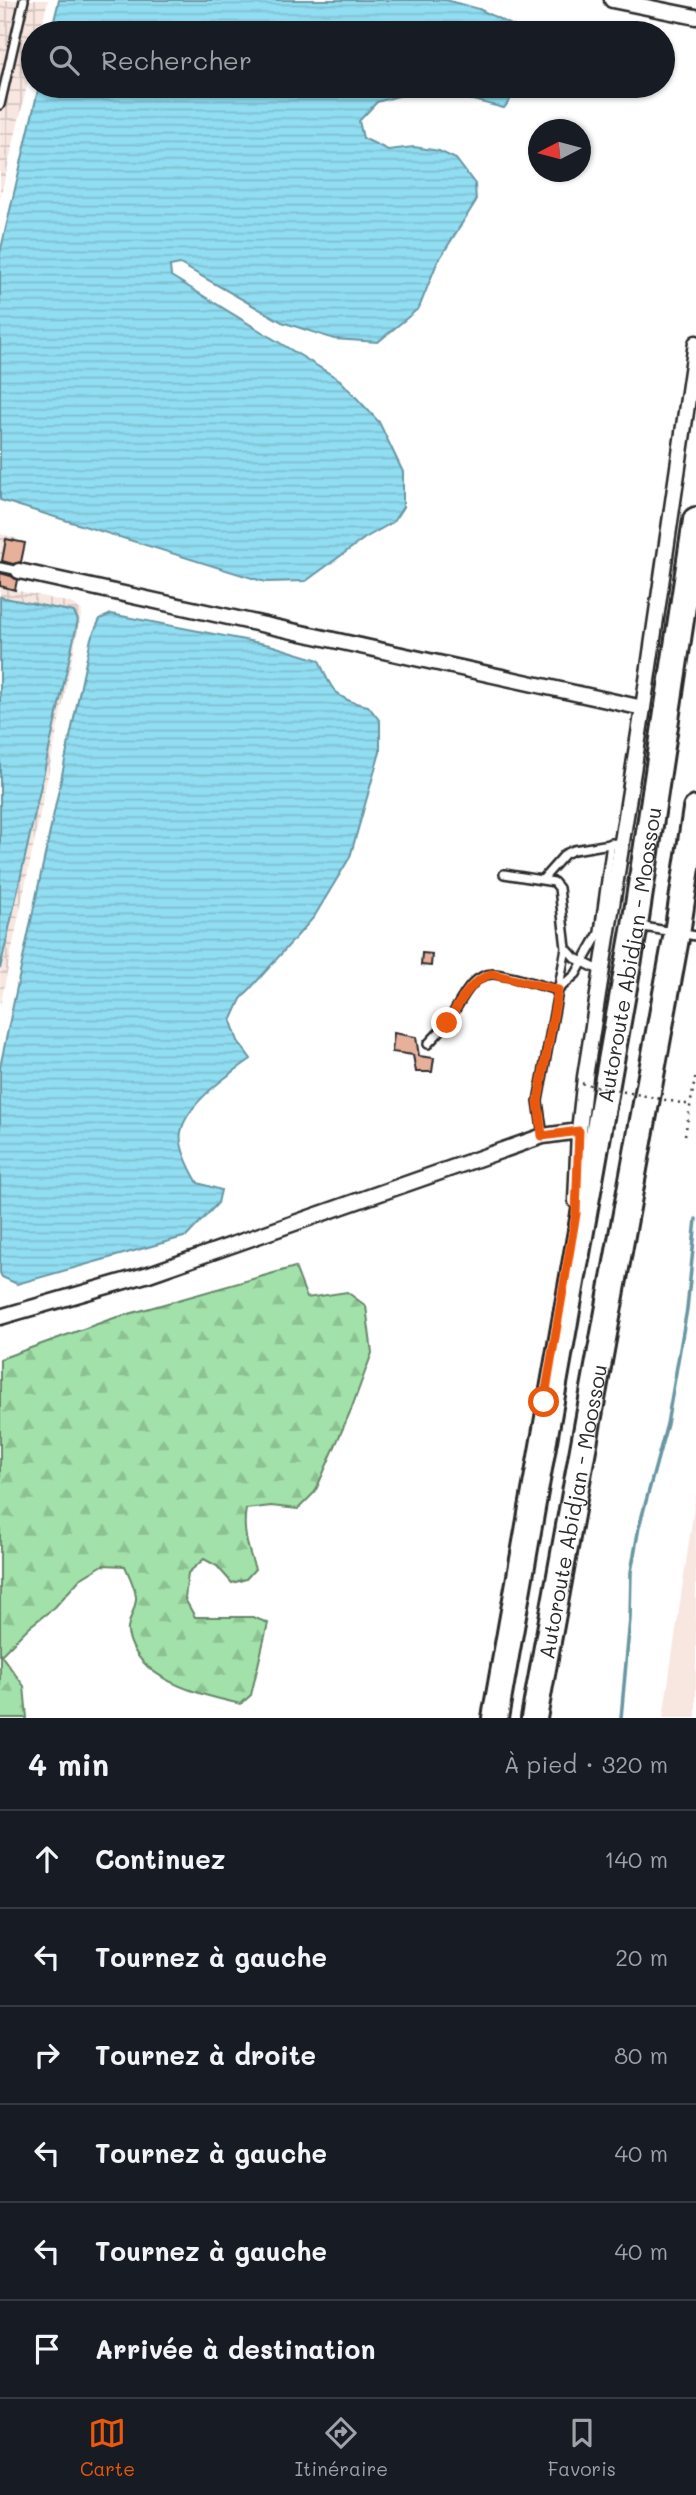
<!DOCTYPE html>
<html lang="fr">
<head>
<meta charset="utf-8">
<style>
	body { margin:0; font-family:Mali,sans-serif; background:#242831; color:#f1f3f6 }
	.compass { position:absolute; left:528px; top:119px; width:63px; height:63px; border-radius:50%; background:#171b24; box-shadow:0 2px 5px #0004; rotate:264deg }
	.stop { position:absolute; width:21px; height:21px; margin:-16px; border:5px solid #ea580c; border-radius:50%; background:#fff }
	.stop.end { background:#ea580c; border-color:#fff; box-shadow:0 2px 7px #0008 }
	.list { margin:0; padding:0; list-style:none }
	h2 { display:flex; justify-content:space-between; align-items:center; height:91px; margin:0; padding:0 28px; font-size:30px }
	h2 small { font-size:23px; font-weight:400; color:#9ea1a6 }
	.list li { display:grid; grid-template-columns:46px 1fr auto; gap:21px; align-items:center; box-sizing:border-box; height:98px; padding:0 28px; border-top:2px solid #363941 }
	.list b { display:block; font-size:26px; white-space:nowrap }
	.list em { font-size:23px; font-style:normal; color:#9ea1a6 }
	.icon { flex:none; width:38px; height:38px; fill:none; stroke:currentColor; stroke-width:2; stroke-linecap:round; stroke-linejoin:round }
	.map { position:relative; flex:none; width:696px; height:1718px; overflow:hidden }
	.search { position:absolute; background:#171b24; box-shadow:0 2px 5px #0004; left:21px; right:21px; top:21px; height:77px; display:flex; align-items:center; gap:18px; box-sizing:border-box; padding:0 24px; border-radius:38px; color:#9ea1a6; font-size:26px }
	.sheet { height:679px; background:#171b24 }
	nav { display:flex; justify-content:space-around; align-items:center; box-sizing:border-box; height:98px; border-top:2px solid #363941; background:#171b24; font-size:19px; color:#9ea1a6 }
	nav a { display:grid; justify-items:center; gap:4px }
	nav .on { color:#ea580c }
	.map>svg:first-child { display:block }
	.built { fill:#f8e7e1 }
	.industrial { fill:url(#industrial-grid) }
	.forest { fill:url(#forest-firs); stroke:#66866a; stroke-width:2 }
	.water { fill:url(#water-rules); stroke:#6896a2; stroke-width:2 }
	.lines { fill:none; stroke-linecap:round; stroke-linejoin:round }
	.stream { stroke:#6896a2; stroke-width:3.5 }
	.building { fill:#e6b09a; stroke:#2b2b2b; stroke-width:2 }
	.lane-casing { stroke:#2b2b2b; stroke-width:12 }
	.street-casing { stroke:#2b2b2b; stroke-width:19 }
	.highway-casing { stroke:#2b2b2b; stroke-width:30 }
	.path { stroke:#2b2b2b; stroke-width:2.5; stroke-dasharray:2 5; stroke-linecap:butt }
	.lane { stroke:#fff; stroke-width:7 }
	.street { stroke:#fff; stroke-width:14 }
	.highway { stroke:#fff; stroke-width:24 }
	.path-bridge { stroke:#2b2b2b; stroke-width:2.5; stroke-dasharray:2 5; stroke-linecap:butt }
	.route { stroke:#ea580c; stroke-width:9 }
	.labels { text-anchor:middle; dominant-baseline:central; stroke-width:5; stroke-linejoin:round; paint-order:stroke }
	.street-label { font-size:21px; fill:#2b2b2b; stroke:#fff }
</style>
</head>
<body>
<div class="map">
<svg width="696" height="1718" viewBox="0 0 696 1718">
	<defs>
		<pattern id="industrial-grid" width="8" height="8" patternUnits="userSpaceOnUse" patternTransform="scale(1.75)"><rect width="8" height="8" fill="#f8e7e1"/><path d="M0 4h8M4 0v8" fill="none" stroke="#d5c6c1"/></pattern>
		<pattern id="forest-firs" width="22" height="20" patternUnits="userSpaceOnUse" patternTransform="scale(1.75)"><rect width="22" height="20" fill="#a2e1a9"/><path d="M5 1l3.5 6h-7zM16 11l3.5 6h-7z" fill="#8cc192"/></pattern>
		<pattern id="water-rules" width="6" height="5" patternUnits="userSpaceOnUse" patternTransform="scale(1.75)"><rect width="6" height="5" fill="#91ddf1"/><path d="M0 2.5h6" fill="none" stroke="#7dbecf"/></pattern>
	</defs>
	<rect width="100%" height="100%" fill="#fff"/>
	<filter id="ink" filterUnits="userSpaceOnUse"><feTurbulence type="fractalNoise" baseFrequency=".0143" numOctaves="2"/><feDisplacementMap in="SourceGraphic" scale="14" xChannelSelector="R" yChannelSelector="G"/><feConvolveMatrix kernelMatrix="1 2 1 2 8 2 1 2 1" color-interpolation-filters="sRGB"/></filter>
	<g filter="url(#ink)">
		<!-- built -->
		<path class="built" d="M696 1494V1718H663Z"/>
		<!-- industrial -->
		<path class="industrial" d="M0 0H48L40 33H33V61L0 199Z
			M0 534 16 538 15 541 25 543 15 590 71 603 82 611 0 1007Z"/>
		<!-- forest -->
		<path class="forest" d="M295 1267 307 1298 347 1292 366 1306 372 1353 351 1410 315 1492 298 1509 271 1506 246 1509C242 1530 248 1549 255 1569L246 1579 232 1583 217 1566 204 1559 188 1573 185 1599 195 1617H253L268 1623 251 1695 241 1704C202 1695 137 1681 128 1633 126 1622 137 1608 136 1597 135 1587 129 1575 125 1566L103 1565 80 1579 55 1607 29 1627 1 1655 24 1686 27 1718H0V1359L111 1319Z"/>
		<!-- water -->
		<path class="water" d="M59 0H446L479 9 522 30V33H51Z
			M39 86H514L510 100 504 108 427 88 377 102 359 121 363 138 388 150 414 147 439 151 456 159 475 184 476 201 437 263 419 308 378 342 334 339 282 322 180 264 170 266 171 276 340 380 379 422 403 472V507L393 522 365 538 306 581 265 582 0 500V253Z
			M0 597 74 612 78 620 0 969Z
			M111 614 270 645 319 660C331 689 335 700 368 706L380 721V752L350 857 314 917 241 999 231 1021 238 1041 251 1059C228 1075 187 1103 181 1132 178 1147 191 1171 198 1183L221 1190 218 1203 187 1236 17 1284 2 1277 0 1273V1067L91 638 100 619Z"/>
		<g class="lines">
			<!-- stream -->
			<path class="stream" d="M621 1718 630 1619 631 1572 639 1527 667 1424 687 1309 696 1219"/>
		</g>
		<!-- building -->
		<path class="building" d="M6 539 25 543 21 562 13 564 2 561Z
			M0 573 11 576 17 580 15 590 0 586Z
			M422 953 432 954 431 966 421 965Z
			M394 1033 416 1037 419 1056 434 1058 432 1072H416L413 1055 392 1052Z"/>
		<g class="lines">
			<defs>
				<path id="lane" d="M0 105 24 0
					M0 567 19 571
					M504 874 554 882 559 888 566 948 538 1101 543 1136
					M542 880 565 854 574 850 622 842
					M638 926 696 936
					M599 932 611 843
					M566 948 575 958 603 972
					M428 1044C434 1037 441 1031 446 1024 459 1008 469 973 494 974 515 976 537 985 558 990L576 974 599 933 606 925"/>
				<path id="street" d="M612 0 696 17
					M19 571 643 708
					M576 1201 579 1131 585 1077 643 708 696 343
					M0 1317 149 1274 543 1136 579 1131"/>
				<g id="highway">
					<path id="s1" d="M495 1718 635 925 696 520"/>
					<path id="s2" d="M534 1718 677 933 696 809"/>
				</g>
			</defs>
			<!-- lane casing -->
			<use href="#lane" class="lane-casing"/>
			<!-- street casing -->
			<use href="#street" class="street-casing"/>
			<!-- highway casing -->
			<use href="#highway" class="highway-casing"/>
			<!-- path -->
			<path class="path" d="M685 1135 696 1073"/>
			<!-- lane -->
			<use href="#lane" class="lane"/>
			<!-- street -->
			<use href="#street" class="street"/>
			<!-- highway -->
			<use href="#highway" class="highway"/>
			<!-- path-bridge -->
			<path class="path-bridge" d="M575 1082 691 1105"/>
		</g>
	</g>
	<g class="lines" filter="url(#ink)">
		<!-- route -->
		<path class="route" d="M447 1023C459 1004 469 981 491 974L558 990 538 1101 542 1136 579 1131 576 1214 544 1402"/>
	</g>
	<g class="labels">
		<!-- street labels -->
		<g class="street-label">
			<text stroke="none"><textPath href="#s1" startOffset="775">Autoroute Abidjan - Moossou</textPath></text>
			<text stroke="none"><textPath href="#s2" startOffset="210">Autoroute Abidjan - Moossou</textPath></text>
		</g>
	</g>
</svg>
<svg class="compass" viewBox="-18 -18 36 36"><path d="M0-13l5 13h-10z" fill="#e53935"/><path d="M0 13l5-13h-10z" fill="#9ea1a6"/></svg>
<div class="stop" style="left:544px;top:1402px"></div>
<div class="stop end" style="left:447px;top:1023px"></div>
<div class="search"><svg class="icon" aria-label="search" viewBox="0 0 24 24"><circle cx="10" cy="10" r="6"/><path d="M15 15l6 6"/></svg>Rechercher</div>
</div>
<section class="sheet">
<h2>4 min<small>À pied · 320 m</small></h2>
<ul class="list">
<li><svg class="icon" aria-label="ahead" viewBox="0 0 24 24"><path d="M12 20V5M6 11l6-6 6 6"/></svg><div><b>Continuez</b></div><em>140 m</em></li>
<li><svg class="icon" aria-label="left" viewBox="0 0 24 24"><path d="M17 20v-9H6M10 6l-5 5 5 5"/></svg><div><b>Tournez à gauche</b></div><em>20 m</em></li>
<li><svg class="icon" aria-label="right" viewBox="0 0 24 24"><path d="M7 20v-9h11M14 6l5 5-5 5"/></svg><div><b>Tournez à droite</b></div><em>80 m</em></li>
<li><svg class="icon" aria-label="left" viewBox="0 0 24 24"><path d="M17 20v-9H6M10 6l-5 5 5 5"/></svg><div><b>Tournez à gauche</b></div><em>40 m</em></li>
<li><svg class="icon" aria-label="left" viewBox="0 0 24 24"><path d="M17 20v-9H6M10 6l-5 5 5 5"/></svg><div><b>Tournez à gauche</b></div><em>40 m</em></li>
<li><svg class="icon" aria-label="arrive" viewBox="0 0 24 24"><path d="M6 21V4h12l-3 4 3 4H6"/></svg><div><b>Arrivée à destination</b></div></li>
</ul>
</section>
<nav>
<a class="on"><svg class="icon" aria-label="map" viewBox="0 0 24 24"><path d="M3 6l6-2 6 2 6-2v14l-6 2-6-2-6 2zM9 4v14M15 6v14"/></svg>Carte</a>
<a><svg class="icon" aria-label="directions" viewBox="0 0 24 24"><path d="M12 3l9 9-9 9-9-9zM9 14v-3h6M13 9l2 2-2 2"/></svg>Itinéraire</a>
<a><svg class="icon" aria-label="saved" viewBox="0 0 24 24"><path d="M7 4h10v16l-5-4-5 4z"/></svg>Favoris</a>
</nav>
</body>
</html>
